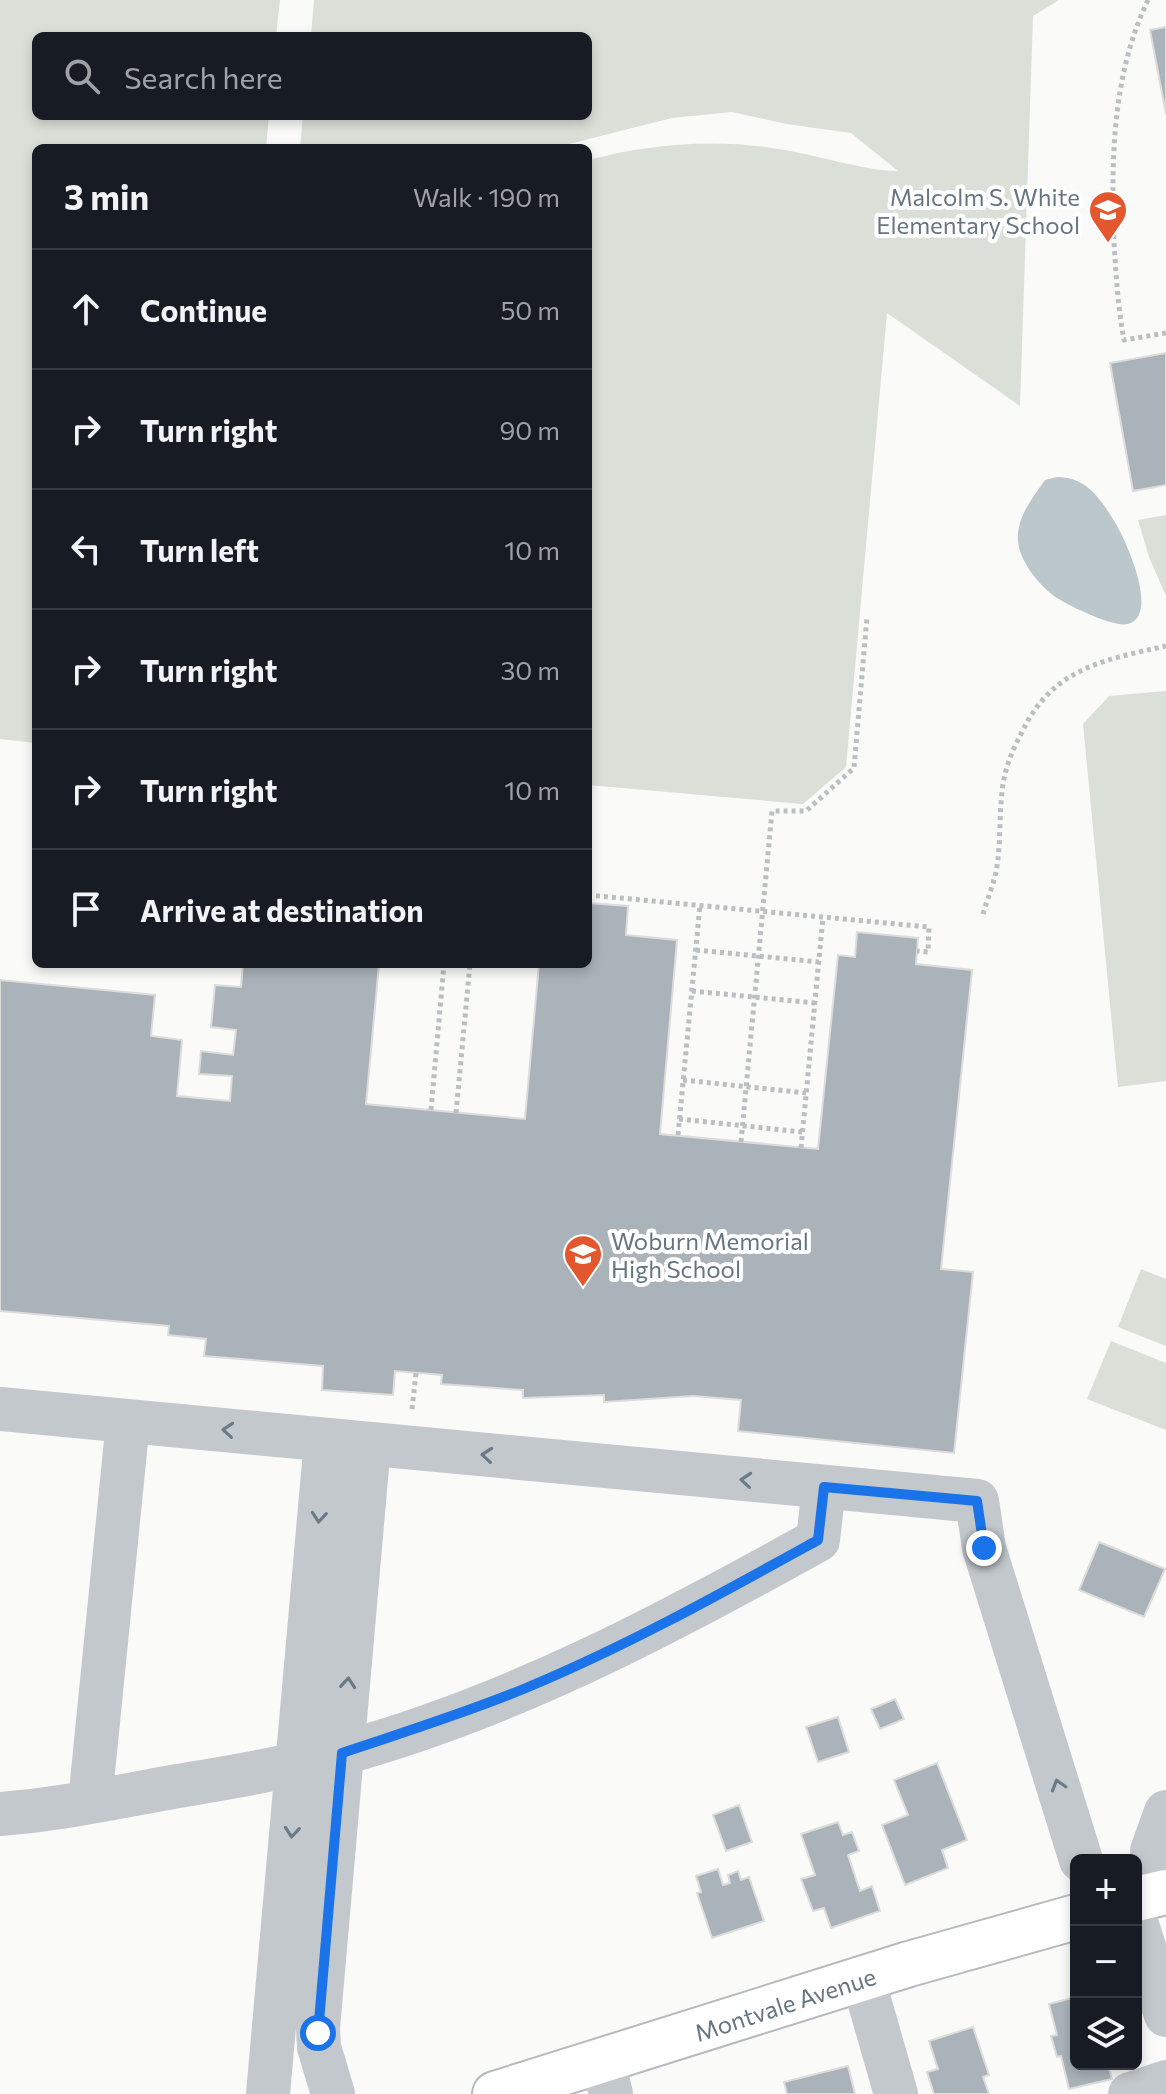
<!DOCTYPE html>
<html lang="en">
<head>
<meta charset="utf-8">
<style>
	body { margin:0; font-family:Commissioner,sans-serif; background:#20242c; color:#f1f3f6 }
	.controls { position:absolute; right:24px; bottom:24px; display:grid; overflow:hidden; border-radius:12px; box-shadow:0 4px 12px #0003 }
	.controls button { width:72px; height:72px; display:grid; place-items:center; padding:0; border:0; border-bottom:2px solid #363941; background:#171b24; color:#f1f3f6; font:40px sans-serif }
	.stop { position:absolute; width:24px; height:24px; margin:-18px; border:6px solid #1a73e8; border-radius:50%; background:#fff }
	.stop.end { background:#1a73e8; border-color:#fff; box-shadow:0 2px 8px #0008 }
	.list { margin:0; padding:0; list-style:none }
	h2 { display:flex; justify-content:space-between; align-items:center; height:104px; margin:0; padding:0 32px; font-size:34px }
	h2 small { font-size:26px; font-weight:400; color:#9ea1a6 }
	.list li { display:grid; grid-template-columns:52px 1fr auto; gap:24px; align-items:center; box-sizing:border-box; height:120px; padding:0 32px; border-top:2px solid #363941 }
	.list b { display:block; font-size:30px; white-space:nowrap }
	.list em { font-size:26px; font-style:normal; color:#9ea1a6 }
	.icon { flex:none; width:44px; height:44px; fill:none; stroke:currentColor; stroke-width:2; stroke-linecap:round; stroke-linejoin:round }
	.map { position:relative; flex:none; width:1166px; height:2094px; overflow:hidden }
	.search { position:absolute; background:#171b24; box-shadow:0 4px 12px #0003; left:32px; top:32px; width:560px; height:88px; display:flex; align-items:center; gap:20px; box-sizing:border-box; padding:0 28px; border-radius:12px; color:#9ea1a6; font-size:30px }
	.panel { position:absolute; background:#171b24; box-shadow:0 4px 12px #0003; left:32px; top:144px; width:560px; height:824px; border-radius:12px }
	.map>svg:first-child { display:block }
	.green { fill:#dadfd7 }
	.water { fill:#bbc7cb }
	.building { fill:#aab3b9; stroke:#dcdcda; stroke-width:2 }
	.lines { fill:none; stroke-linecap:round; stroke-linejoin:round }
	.major-casing { stroke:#b5babe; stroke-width:48 }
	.path { stroke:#bbbfc2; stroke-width:5; stroke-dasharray:4 4; stroke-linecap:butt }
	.minor { stroke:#c3c8cc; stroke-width:44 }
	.major { stroke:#fff; stroke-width:44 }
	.oneway { stroke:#6a7a87 }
	.route { stroke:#1a73e8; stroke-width:10 }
	.labels { text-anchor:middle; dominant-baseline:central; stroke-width:8; stroke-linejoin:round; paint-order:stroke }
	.poi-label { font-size:24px; fill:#657683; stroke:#fff; text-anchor:end }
	.street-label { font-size:24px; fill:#657683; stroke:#fff }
</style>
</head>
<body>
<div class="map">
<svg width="1166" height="2094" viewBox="0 0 1166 2094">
	<rect width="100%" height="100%" fill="#fafaf8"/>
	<!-- green -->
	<path class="green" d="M0 0H280L276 36H36V116H269L266 148H36V743L0 739Z
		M314 0H1059L1033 16 1020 406 887 313 846 767 803 804 588 785V160C648 144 716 138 778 149 814 154 865 171 898 171L851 133 787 124 732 112 672 118 553 148H300L303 116H588V36H311Z
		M1166 515V596L1149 557 1138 520Z
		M1166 691V1081L1118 1087 1083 724 1109 696Z
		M1141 1269 1166 1279V1346L1118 1327Z
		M1111 1341 1166 1363V1430L1087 1399Z"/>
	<!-- water -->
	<path class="water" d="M1057 477C1088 477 1101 500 1116 524 1126 541 1160 615 1128 624 1114 628 1067 605 1054 596 1038 584 1019 560 1018 541 1016 518 1033 497 1045 480Z"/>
	<!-- building -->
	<path class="building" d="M1166 27V114L1150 30Z
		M1166 353V485L1133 491 1110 363Z
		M588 903 628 906 626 935 677 940 660 1134 818 1149 838 955 855 957 857 932 918 938 916 964 972 970 941 1269 973 1272 954 1453 738 1431 741 1400 693 1396 604 1402V1395L523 1398V1390L441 1384 442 1375 395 1371 393 1395 322 1390 323 1366 204 1356 206 1339 168 1335 169 1326 0 1311V980L155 995 151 1036 182 1040 177 1096 230 1101 232 1076 199 1074 201 1051 233 1055 236 1030 211 1027 215 985 241 987 243 964H379L366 1104 525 1119 539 964H588Z
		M1099 1542 1165 1569 1144 1617 1079 1590Z
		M895 1699 904 1719 880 1729 871 1709Z
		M838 1717 849 1752 818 1762 806 1727Z
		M937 1763 967 1840 942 1850 948 1868 905 1885 882 1825 908 1815 894 1780Z
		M739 1805 752 1842 726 1851 713 1815Z
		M838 1822 843 1835 852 1832 859 1851 848 1855 860 1891 872 1886 880 1911 831 1928 824 1908 813 1911 801 1879 815 1875 801 1834Z
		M718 1869 723 1885 730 1883 728 1875 738 1871 741 1880 749 1877 764 1921 712 1938 697 1893 701 1892 696 1876Z
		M1076 1997V2064H1108L1112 2079 1069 2089 1061 2056 1057 2057 1051 2036 1057 2035 1049 2004Z
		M973 2027 989 2075 983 2077 989 2094H934L927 2072 938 2069 929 2041Z
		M848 2066 855 2094H787L784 2082Z"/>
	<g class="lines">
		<defs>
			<path id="major" d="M1136 1899 1166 1892
				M495 2094 909 1964 1076 1917"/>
		</defs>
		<!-- major casing -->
		<use href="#major" class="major-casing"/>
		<!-- path -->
		<path class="path" d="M1148 0C1112 75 1111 161 1114 242 1116 275 1118 308 1124 340L1166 333
			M588 895 929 927 928 952 917 951
			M983 914C987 900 993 886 996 872 1001 846 999 819 1002 792 1004 771 1011 753 1021 734 1051 669 1102 660 1166 646
			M696 950 819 962
			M692 991 815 1003
			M683 1080 806 1093
			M431 1110 444 964
			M456 1113 470 964
			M679 1119 802 1132
			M678 1135 700 905
			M741 1142 772 811H806L854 768 867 617
			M801 1148 823 917
			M412 1409 416 1373"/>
		<!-- minor -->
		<path class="minor" d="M0 1409 977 1501 984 1548 1081 1860
			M90 1802 128 1421
			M0 1814C56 1810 112 1798 167 1788 224 1778 282 1769 339 1754 509 1708 665 1625 818 1540L824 1487
			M1158 1894 1152 1851 1166 1812
			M1136 1922 1166 2015
			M863 1979 896 2094
			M603 2061 611 2094
			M268 2094 326 1440
			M333 2094 319 2047 318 2028 369 1444
			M1130 2094 1166 2082"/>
		<!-- major -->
		<use href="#major" class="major"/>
	</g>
	<!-- one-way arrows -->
	<defs><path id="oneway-chevron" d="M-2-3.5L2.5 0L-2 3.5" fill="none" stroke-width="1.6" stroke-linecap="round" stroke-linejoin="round" transform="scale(2)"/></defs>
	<g class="oneway">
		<use href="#oneway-chevron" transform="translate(228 1430) rotate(-175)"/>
		<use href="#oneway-chevron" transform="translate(487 1455) rotate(-175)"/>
		<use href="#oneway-chevron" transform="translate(746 1480) rotate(-175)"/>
		<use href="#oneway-chevron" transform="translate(319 1517) rotate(95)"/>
		<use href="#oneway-chevron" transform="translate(348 1683) rotate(-85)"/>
		<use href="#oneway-chevron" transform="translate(1058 1785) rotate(-107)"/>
		<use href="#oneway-chevron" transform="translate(292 1832) rotate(95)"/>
	</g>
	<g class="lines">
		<!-- route -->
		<path class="route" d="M318 2033 342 1753C404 1732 466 1713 526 1688 627 1646 722 1593 818 1540L824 1487 977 1501 984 1548"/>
	</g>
	<!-- icons -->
	<defs>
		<symbol id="school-pin" viewBox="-11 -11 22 30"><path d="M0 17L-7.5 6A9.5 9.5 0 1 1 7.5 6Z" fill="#e4572e" stroke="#fff"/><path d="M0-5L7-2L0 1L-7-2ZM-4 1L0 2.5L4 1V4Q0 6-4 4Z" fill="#fff"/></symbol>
	</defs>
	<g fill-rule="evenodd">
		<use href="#school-pin" x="1086" y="188" width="44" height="60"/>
		<use href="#school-pin" x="561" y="1232" width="44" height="60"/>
	</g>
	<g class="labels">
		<!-- poi labels -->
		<g class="poi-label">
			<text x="1080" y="196">Malcolm S. White<tspan x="1080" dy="28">Elementary School</tspan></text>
			<text x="611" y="1240" text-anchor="start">Woburn Memorial<tspan x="611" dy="28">High School</tspan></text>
		</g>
		<!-- street labels -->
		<g class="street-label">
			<text transform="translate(785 2004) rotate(-18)">Montvale Avenue</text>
		</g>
	</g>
</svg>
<div class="controls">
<button>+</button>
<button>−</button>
<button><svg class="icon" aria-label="layers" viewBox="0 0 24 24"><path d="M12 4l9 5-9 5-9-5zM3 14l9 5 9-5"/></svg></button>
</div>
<div class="stop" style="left:318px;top:2033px"></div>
<div class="stop end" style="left:984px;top:1548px"></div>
<div class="search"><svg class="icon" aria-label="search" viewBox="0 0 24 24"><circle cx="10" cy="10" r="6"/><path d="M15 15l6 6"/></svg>Search here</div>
<section class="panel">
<h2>3 min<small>Walk · 190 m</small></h2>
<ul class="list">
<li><svg class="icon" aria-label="ahead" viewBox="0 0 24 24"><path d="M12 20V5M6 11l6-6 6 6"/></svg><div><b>Continue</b></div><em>50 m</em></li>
<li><svg class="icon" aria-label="right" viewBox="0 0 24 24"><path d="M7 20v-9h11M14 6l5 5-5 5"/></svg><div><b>Turn right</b></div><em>90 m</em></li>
<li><svg class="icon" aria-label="left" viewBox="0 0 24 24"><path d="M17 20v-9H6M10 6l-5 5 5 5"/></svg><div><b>Turn left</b></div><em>10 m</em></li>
<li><svg class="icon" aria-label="right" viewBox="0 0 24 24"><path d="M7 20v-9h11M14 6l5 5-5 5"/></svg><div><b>Turn right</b></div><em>30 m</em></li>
<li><svg class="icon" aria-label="right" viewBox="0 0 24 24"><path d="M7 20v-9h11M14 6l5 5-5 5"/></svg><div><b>Turn right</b></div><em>10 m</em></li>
<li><svg class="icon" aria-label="arrive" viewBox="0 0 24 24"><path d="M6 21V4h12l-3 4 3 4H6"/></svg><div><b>Arrive at destination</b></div></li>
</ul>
</section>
</div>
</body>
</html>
